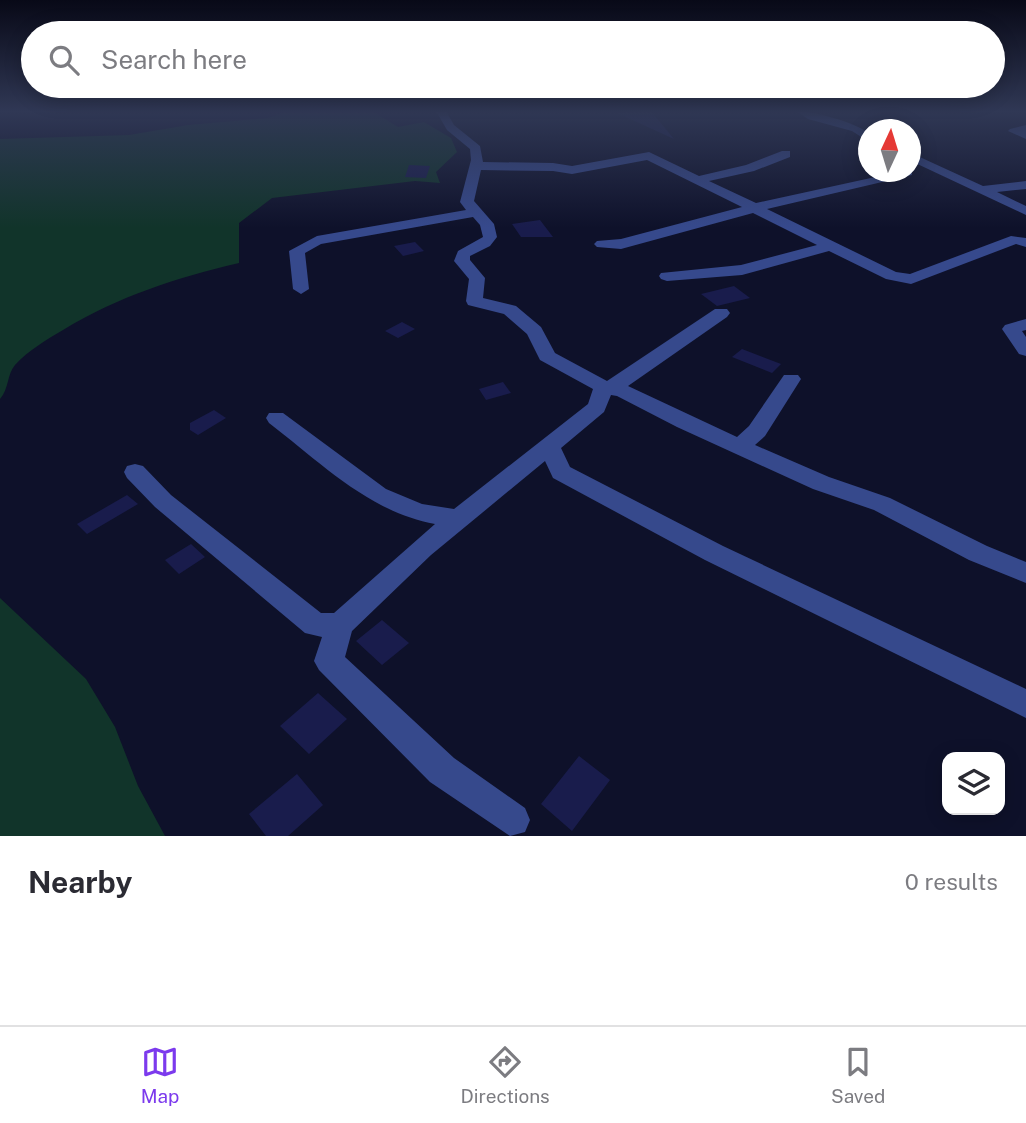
<!DOCTYPE html>
<html lang="en">
<head>
<meta charset="utf-8">
<style>
	body { margin:0; font-family:"Public Sans",sans-serif; background:#f7f7f7; color:#2b2b33 }
	.controls { position:absolute; right:21px; bottom:21px; display:grid; overflow:hidden; border-radius:14px; box-shadow:0 4px 18px #0003 }
	.controls button { width:63px; height:63px; display:grid; place-items:center; padding:0; border:0; border-bottom:2px solid #e1e1e2; background:#fff; color:#2b2b33; font:35px sans-serif }
	.compass { position:absolute; left:858px; top:119px; width:63px; height:63px; border-radius:50%; background:#fff; box-shadow:0 4px 18px #0003; rotate:4deg }
	.list { margin:0; padding:0; list-style:none }
	h2 { display:flex; justify-content:space-between; align-items:center; height:91px; margin:0; padding:0 28px; font-size:30px }
	h2 small { font-size:23px; font-weight:400; color:#7c7c81 }
	.icon { flex:none; width:38px; height:38px; fill:none; stroke:currentColor; stroke-width:2; stroke-linecap:round; stroke-linejoin:round }
	.map { position:relative; flex:none; width:1026px; height:836px; overflow:hidden }
	.search { position:absolute; background:#fff; box-shadow:0 4px 18px #0003; left:21px; right:21px; top:21px; height:77px; display:flex; align-items:center; gap:18px; box-sizing:border-box; padding:0 24px; border-radius:38px; color:#7c7c81; font-size:26px }
	.sheet { height:189px; background:#fff }
	nav { display:flex; justify-content:space-around; align-items:center; box-sizing:border-box; height:98px; border-top:2px solid #e1e1e2; background:#fff; font-size:19px; color:#7c7c81 }
	nav a { display:grid; justify-items:center; gap:4px }
	nav .on { color:#7c3aed }
	.map>svg:first-child { display:block }
	.green { fill:#11342a }
	.building { fill:#191c4c }
	.lines { fill:none; stroke-linecap:round; stroke-linejoin:round }
	.minor { fill:#36498c; fill-rule:evenodd }
</style>
</head>
<body>
<div class="map">
<svg width="1026" height="836" viewBox="0 0 1026 836">
	<rect width="100%" height="100%" fill="#0e112a"/>
	<!-- green -->
	<path class="green" d="M290 111H372L398 127 424 122 451 138 457 152 436 172 440 183 415 181 272 198 239 223V263C176 278 119 296 63 330 46 340 29 350 15 365 7 374 9 389 0 399V139L129 135 188 125 267 118Z
		M0 598 86 679 115 727 138 786 165 836H0Z"/>
	<!-- building -->
	<path class="building" d="M651 111 674 139 617 113Z
		M409 165 430 166 426 178 405 177Z
		M540 220 553 237H521L512 224Z
		M415 242 424 251 403 256 394 246Z
		M734 286 750 298 717 306 701 294Z
		M402 322 415 329 398 338 385 331Z
		M742 349 781 364 772 373 732 357Z
		M503 382 511 393 486 400 479 389Z
		M214 410 226 418 198 435 190 430V423Z
		M127 495 138 504 87 534 77 524Z
		M191 544 205 557 179 574 165 560Z
		M382 620 409 643 382 665 356 641Z
		M318 693 347 719 309 754 280 726Z
		M579 756 610 780 572 831 541 804Z
		M297 774 323 805 288 836H266L249 814Z"/>
	<g class="lines">
		<!-- minor -->
		<path class="minor" d="M436 111H446L454 125 480 146 483 162 553 163 572 166 649 152 699 176 746 165 782 151H790V157L754 171 709 181 756 203 912 169V175L767 209 896 272 910 274 1011 236 1026 238V247L1016 244 911 284 886 279 829 251 742 275 667 281 661 279 659 276 661 273 741 265 817 245 753 213 621 249 597 247 594 244 597 241 621 239 742 207 647 160 572 174 553 171 481 170 474 201 494 224 497 237 490 246 470 256V260L485 278 483 298 516 306 541 327 555 353 607 381 715 309H727L730 313 727 317 628 386 737 437 749 426 784 375H798L801 379 765 436 755 445 829 477 890 498 987 546 1026 562V583L969 560 874 510 813 489 677 427 617 396 611 395 604 412 561 448 570 467 723 546 1026 689V718L705 560 553 478 545 461 431 555 352 631 345 657 454 758 525 808 530 820 525 832 510 836 430 782 319 670 314 661 322 637 305 633 155 507 127 478 124 472 127 466 135 464 143 466 171 495 321 613H334L435 524C369 512 320 462 269 423L266 418 269 413H283L386 489 422 504 454 509 588 404 593 389 540 360 527 334 504 314 468 305 466 301 469 279 454 261 458 251 483 237 480 225 473 217 321 244 305 253 309 289 301 294 293 289 289 251 317 236 466 210 460 202 471 160 470 149 447 130Z
			M796 111C814 111 854 122 869 133V142L852 131 808 119Z
			M1026 125V139L1008 131 1010 129Z
			M911 153 983 186 1026 181V189L997 192 1026 206V215L911 161Z
			M1026 319V330L1022 331 1026 337V356L1019 354 1002 329 1005 325Z"/>
	</g>
	<!-- sky -->
	<linearGradient id="sky" x2="0" y2="1"><stop stop-color="#080917"/><stop offset="0.49" stop-color="#303855"/><stop offset="1" stop-color="#303855" stop-opacity="0"/></linearGradient>
	<rect width="1026" height="228" fill="url(#sky)"/>
</svg>
<div class="controls">
<button><svg class="icon" aria-label="layers" viewBox="0 0 24 24"><path d="M12 4l9 5-9 5-9-5zM3 14l9 5 9-5"/></svg></button>
</div>
<svg class="compass" viewBox="-18 -18 36 36"><path d="M0-13l5 13h-10z" fill="#e53935"/><path d="M0 13l5-13h-10z" fill="#7c7c81"/></svg>
<div class="search"><svg class="icon" aria-label="search" viewBox="0 0 24 24"><circle cx="10" cy="10" r="6"/><path d="M15 15l6 6"/></svg>Search here</div>
</div>
<section class="sheet">
<h2>Nearby<small>0 results</small></h2>
<ul class="list">
</ul>
</section>
<nav>
<a class="on"><svg class="icon" aria-label="map" viewBox="0 0 24 24"><path d="M3 6l6-2 6 2 6-2v14l-6 2-6-2-6 2zM9 4v14M15 6v14"/></svg>Map</a>
<a><svg class="icon" aria-label="directions" viewBox="0 0 24 24"><path d="M12 3l9 9-9 9-9-9zM9 14v-3h6M13 9l2 2-2 2"/></svg>Directions</a>
<a><svg class="icon" aria-label="saved" viewBox="0 0 24 24"><path d="M7 4h10v16l-5-4-5 4z"/></svg>Saved</a>
</nav>
</body>
</html>
